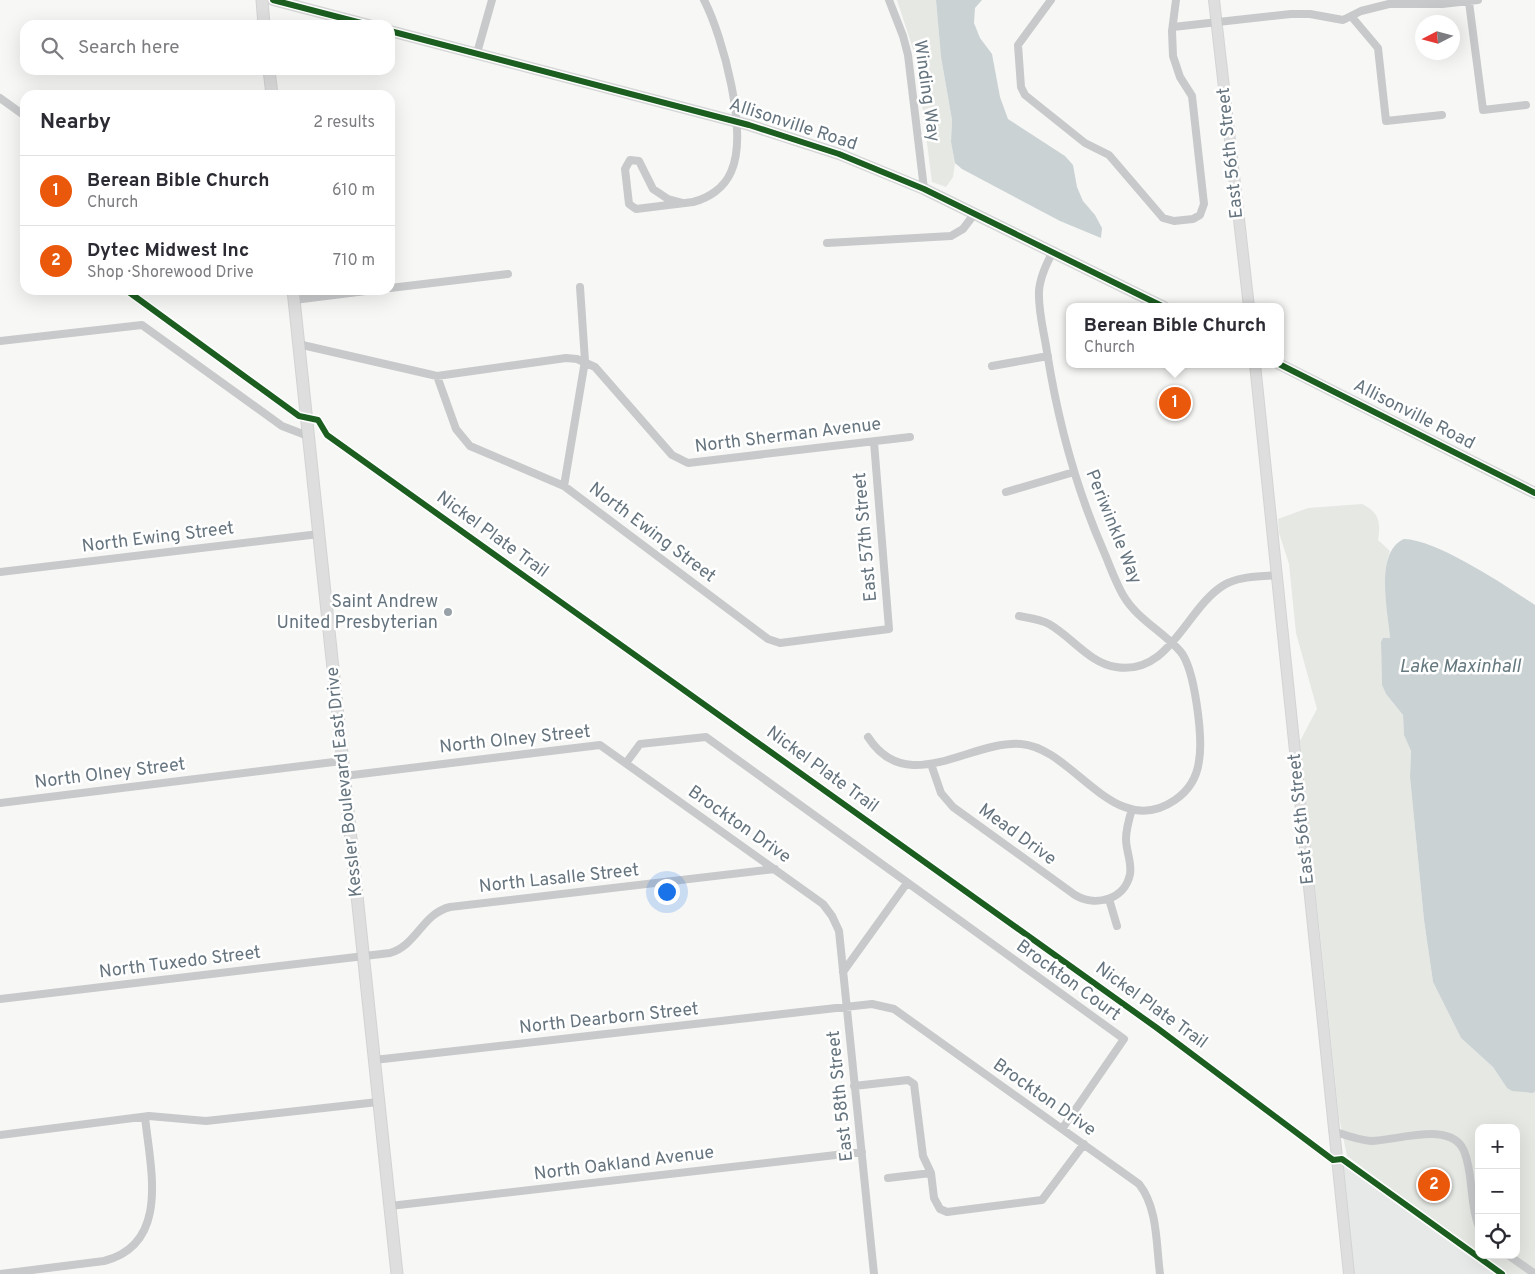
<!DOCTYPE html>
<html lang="en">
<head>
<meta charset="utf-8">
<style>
	body { margin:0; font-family:Overpass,sans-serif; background:#f2f2f3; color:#2b2b33 }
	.controls { position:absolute; right:15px; bottom:15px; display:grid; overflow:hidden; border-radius:10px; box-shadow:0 5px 20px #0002 }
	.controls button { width:45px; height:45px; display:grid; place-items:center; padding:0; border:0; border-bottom:1px solid #e1e1e2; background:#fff; color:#2b2b33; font:25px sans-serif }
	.compass { position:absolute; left:1415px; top:15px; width:45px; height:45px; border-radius:50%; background:#fff; box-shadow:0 5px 20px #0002; rotate:264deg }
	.you { position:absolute; left:666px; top:891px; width:18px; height:18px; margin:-12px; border:4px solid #fff; border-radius:50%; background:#1a73e8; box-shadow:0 0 0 8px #1a73e833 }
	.badge { display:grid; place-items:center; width:32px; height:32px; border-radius:50%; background:#ea580c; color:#fff; font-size:16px; font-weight:700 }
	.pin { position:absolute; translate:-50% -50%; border:2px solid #fff; box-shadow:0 1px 5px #0006 }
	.popup { position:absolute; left:1066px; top:303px; width:218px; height:65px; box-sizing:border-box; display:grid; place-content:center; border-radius:10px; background:#fff; filter:drop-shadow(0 1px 4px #0005); font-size:16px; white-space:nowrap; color:#7c7c81 }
	.popup b { font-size:19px; color:#2b2b33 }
	.popup::after { content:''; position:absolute; left:50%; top:100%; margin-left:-10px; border:10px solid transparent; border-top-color:#fff }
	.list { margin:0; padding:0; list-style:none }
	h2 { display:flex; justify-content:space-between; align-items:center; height:65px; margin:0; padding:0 20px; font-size:21px }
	h2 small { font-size:16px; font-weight:400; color:#7c7c81 }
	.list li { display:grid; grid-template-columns:32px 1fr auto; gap:15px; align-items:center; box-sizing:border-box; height:70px; padding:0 20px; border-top:1px solid #e1e1e2 }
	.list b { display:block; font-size:19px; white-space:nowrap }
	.list p { margin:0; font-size:16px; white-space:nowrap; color:#7c7c81 }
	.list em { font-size:16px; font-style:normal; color:#7c7c81 }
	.icon { flex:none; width:28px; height:28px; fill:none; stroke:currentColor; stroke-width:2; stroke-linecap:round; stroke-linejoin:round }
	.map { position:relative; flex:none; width:1535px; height:1274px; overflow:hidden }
	.search { position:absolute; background:#fff; box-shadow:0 5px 20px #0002; left:20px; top:20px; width:375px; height:55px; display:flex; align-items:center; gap:12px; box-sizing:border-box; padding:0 18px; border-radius:15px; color:#7c7c81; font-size:19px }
	.panel { position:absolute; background:#fff; box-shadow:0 5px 20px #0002; left:20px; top:90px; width:375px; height:205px; border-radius:15px }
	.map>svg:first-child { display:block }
	.built { fill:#e7e9e8 }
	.green { fill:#e6e8e4 }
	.water { fill:#cad2d4 }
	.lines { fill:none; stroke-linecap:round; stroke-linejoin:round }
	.secondary-casing { stroke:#d3d4d4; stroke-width:12 }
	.primary-casing { stroke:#d2d3d3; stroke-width:13 }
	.street { stroke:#c8c9ca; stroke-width:8 }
	.secondary { stroke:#dedede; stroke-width:10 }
	.primary { stroke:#dedede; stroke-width:11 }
	.cycleway-casing { stroke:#fff; stroke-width:9 }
	.cycleway { stroke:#1b5e20; stroke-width:6 }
	.poi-dot { fill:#98a2a8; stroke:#fff; stroke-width:2 }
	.labels { text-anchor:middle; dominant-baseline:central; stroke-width:5; stroke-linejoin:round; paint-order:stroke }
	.street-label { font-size:18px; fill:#65747e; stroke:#fff }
	.poi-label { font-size:18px; fill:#65747e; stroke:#fff; text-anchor:end }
	.water-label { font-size:19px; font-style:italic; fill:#65797f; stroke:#fff }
</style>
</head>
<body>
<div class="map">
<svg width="1535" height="1274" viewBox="0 0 1535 1274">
	<rect width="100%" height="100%" fill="#f7f7f6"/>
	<!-- built -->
	<path class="built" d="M1341 1164 1494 1274H1353Z"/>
	<!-- green -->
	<path class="green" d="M897 0H936L941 57 952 120 951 142 955 163 953 177 946 187 932 182 916 58Z
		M1362 504C1379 512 1381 522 1378 540L1390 551C1380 577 1388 610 1390 638L1381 642 1382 685 1386 694 1403 715 1404 735 1411 751 1410 777 1424 920 1433 982 1461 1038 1493 1067 1507 1088 1528 1093 1535 1091V1274H1506L1480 1255H1516V1128H1479V1254L1347 1156 1339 1117 1300 741 1317 709 1296 633 1289 564 1279 533 1278 519 1308 508Z"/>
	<!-- water -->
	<path class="water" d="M936 0H982L975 8 974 23 980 38 992 54 1000 97 1008 119 1065 156 1073 165 1077 187 1083 201 1095 215 1102 228 1101 238 1060 221 962 169 955 163 951 142 952 120 941 57Z
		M1404 539C1438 540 1506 586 1535 605V1091L1533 1093 1512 1091 1507 1088 1493 1067 1461 1038 1433 982 1424 920 1410 777 1411 751 1404 735 1403 715 1386 694 1382 685 1381 642 1383 638H1390C1388 611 1374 552 1404 539Z"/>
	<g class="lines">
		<defs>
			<path id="secondary" d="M273 0 369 25
				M1214 0 1249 307
				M390 31 749 125 839 154 924 189 1164 307
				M1255 364 1349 1274
				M1279 364 1535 493"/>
			<path id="primary" d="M262 0 264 25
				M269 70 272 95
				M293 290 397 1274"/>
		</defs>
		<!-- secondary casing -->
		<use href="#secondary" class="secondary-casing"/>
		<!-- primary casing -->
		<use href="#primary" class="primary-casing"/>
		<!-- street -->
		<path class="street" d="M889 0 903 36 908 55 924 189
			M1051 0 1018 45 1021 87 1025 95 1085 143 1109 155 1163 218 1174 221 1193 219 1200 215 1204 204 1192 96 1180 77 1173 56 1172 31 1176 0
			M1469 2 1483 110 1526 105
			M1351 16 1378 48 1386 121 1442 115
			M1173 27 1291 14H1310L1343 20 1361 11 1389 4H1442L1478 0
			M477 53 492 0
			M0 98 25 116
			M683 203 668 199 653 189 639 161 630 160 625 169 629 204 636 209 693 202C709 198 724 188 731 172 749 133 723 37 704 0
			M827 243 951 236 963 229 975 213
			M390 288 508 274
			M294 300 374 290
			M0 341 142 325 282 426 308 436
			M298 344 437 376 566 358 577 359 595 367 672 455 688 463 910 437
			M992 366 1048 356
			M437 376 456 429 470 446 564 486 768 639 780 643 889 629 874 442
			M564 486 585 361 580 287
			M1006 492 1074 472
			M0 572 319 534
			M1019 616C1029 618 1040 619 1049 624 1072 637 1089 663 1116 667 1170 676 1186 608 1224 585 1239 576 1259 577 1276 575
			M868 737C907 798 970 740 1021 744 1074 748 1114 842 1175 800 1188 791 1197 777 1199 761 1203 738 1195 668 1180 651 1162 631 1136 618 1123 595 1115 581 1110 566 1104 552 1075 486 1058 422 1047 352 1044 332 1038 311 1039 291 1040 277 1047 263 1053 251
			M626 763 640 744 706 737 1124 1039 1062 1129
			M931 764 941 793 953 807 1075 895C1095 907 1125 900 1130 874 1132 862 1126 851 1126 839 1126 829 1129 819 1132 809
			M344 776 600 745 823 904 832 916 839 931 874 1274
			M0 803 342 761
			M1109 899 1117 926
			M843 972 907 883
			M0 999 390 953C417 945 422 914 450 907L775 869
			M374 1060 872 1004 894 1009 1139 1184C1158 1208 1156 1244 1160 1274
			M854 1086 908 1080 914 1084 923 1156 931 1173 934 1198 940 1209 947 1212 1042 1200 1084 1144
			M1333 1131C1345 1135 1358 1140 1371 1141 1397 1141 1451 1120 1464 1151 1474 1175 1469 1203 1479 1227
			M0 1135 149 1116 206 1121 378 1102
			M888 1178 931 1173
			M390 1206 862 1152
			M1508 1255 1535 1274
			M0 1274 104 1261C171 1244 150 1167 145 1117"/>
		<!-- secondary -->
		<use href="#secondary" class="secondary"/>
		<!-- primary -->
		<use href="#primary" class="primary"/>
		<defs>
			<path id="cycleway" d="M273 0 369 25
				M390 31 749 125 839 154 924 189 1164 307
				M126 290 299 416 318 420 327 435 1157 1028 1333 1160 1342 1159 1502 1274
				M1279 364 1535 493"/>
		</defs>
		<!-- cycleway casing -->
		<use href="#cycleway" class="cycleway-casing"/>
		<!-- cycleway -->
		<use href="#cycleway" class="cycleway"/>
	</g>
	<!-- markers -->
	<circle class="poi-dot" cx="448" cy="612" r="5"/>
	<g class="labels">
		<!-- street labels -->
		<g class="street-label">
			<text transform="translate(926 91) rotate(82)">Winding Way</text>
			<text transform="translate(793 125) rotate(18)">Allisonville Road</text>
			<text transform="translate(1231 153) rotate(-96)">East 56th Street</text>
			<text transform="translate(1414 415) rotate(27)">Allisonville Road</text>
			<text transform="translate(788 436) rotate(-7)">North Sherman Avenue</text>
			<text transform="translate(1113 527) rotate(68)">Periwinkle Way</text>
			<text transform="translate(652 533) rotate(37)">North Ewing Street</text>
			<text transform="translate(492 535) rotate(36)">Nickel Plate Trail</text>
			<text transform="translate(866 537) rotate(-95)">East 57th Street</text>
			<text transform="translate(158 538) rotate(-7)">North Ewing Street</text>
			<text transform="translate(515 740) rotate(-6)">North Olney Street</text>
			<text transform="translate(822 770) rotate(36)">Nickel Plate Trail</text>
			<text transform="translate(110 774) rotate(-7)">North Olney Street</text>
			<text transform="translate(345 782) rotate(-96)">Kessler Boulevard East Drive</text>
			<text transform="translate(1302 819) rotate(-96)">East 56th Street</text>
			<text transform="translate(739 825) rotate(35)">Brockton Drive</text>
			<text transform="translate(1017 835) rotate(36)">Mead Drive</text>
			<text transform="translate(559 879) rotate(-6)">North Lasalle Street</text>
			<text transform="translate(180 963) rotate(-7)">North Tuxedo Street</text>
			<text transform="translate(1068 981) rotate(36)">Brockton Court</text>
			<text transform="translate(1151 1006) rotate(36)">Nickel Plate Trail</text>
			<text transform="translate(609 1019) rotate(-6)">North Dearborn Street</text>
			<text transform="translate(841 1096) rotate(-96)">East 58th Street</text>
			<text transform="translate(1044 1098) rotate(35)">Brockton Drive</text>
			<text transform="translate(624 1164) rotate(-7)">North Oakland Avenue</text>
		</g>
		<!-- poi labels -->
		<g class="poi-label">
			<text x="438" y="602">Saint Andrew<tspan x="438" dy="21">United Presbyterian</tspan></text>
		</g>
		<!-- water labels -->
		<g class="water-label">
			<text x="1460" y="667">Lake Maxinhall</text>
		</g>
	</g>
</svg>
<div class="controls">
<button>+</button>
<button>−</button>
<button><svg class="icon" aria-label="locate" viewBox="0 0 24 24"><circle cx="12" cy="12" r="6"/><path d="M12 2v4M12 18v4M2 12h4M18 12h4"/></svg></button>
</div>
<svg class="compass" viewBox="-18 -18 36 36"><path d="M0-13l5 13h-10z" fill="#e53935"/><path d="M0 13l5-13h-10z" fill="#7c7c81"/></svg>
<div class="you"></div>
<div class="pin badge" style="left:1175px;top:403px">1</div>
<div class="popup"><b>Berean Bible Church</b>Church</div>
<div class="pin badge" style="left:1434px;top:1185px">2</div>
<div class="search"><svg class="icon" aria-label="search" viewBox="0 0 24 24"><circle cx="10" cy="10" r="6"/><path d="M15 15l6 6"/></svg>Search here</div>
<section class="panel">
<h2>Nearby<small>2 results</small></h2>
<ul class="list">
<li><span class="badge">1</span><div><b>Berean Bible Church</b><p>Church</p></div><em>610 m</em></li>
<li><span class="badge">2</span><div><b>Dytec Midwest Inc</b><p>Shop · Shorewood Drive</p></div><em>710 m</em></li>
</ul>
</section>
</div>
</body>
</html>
